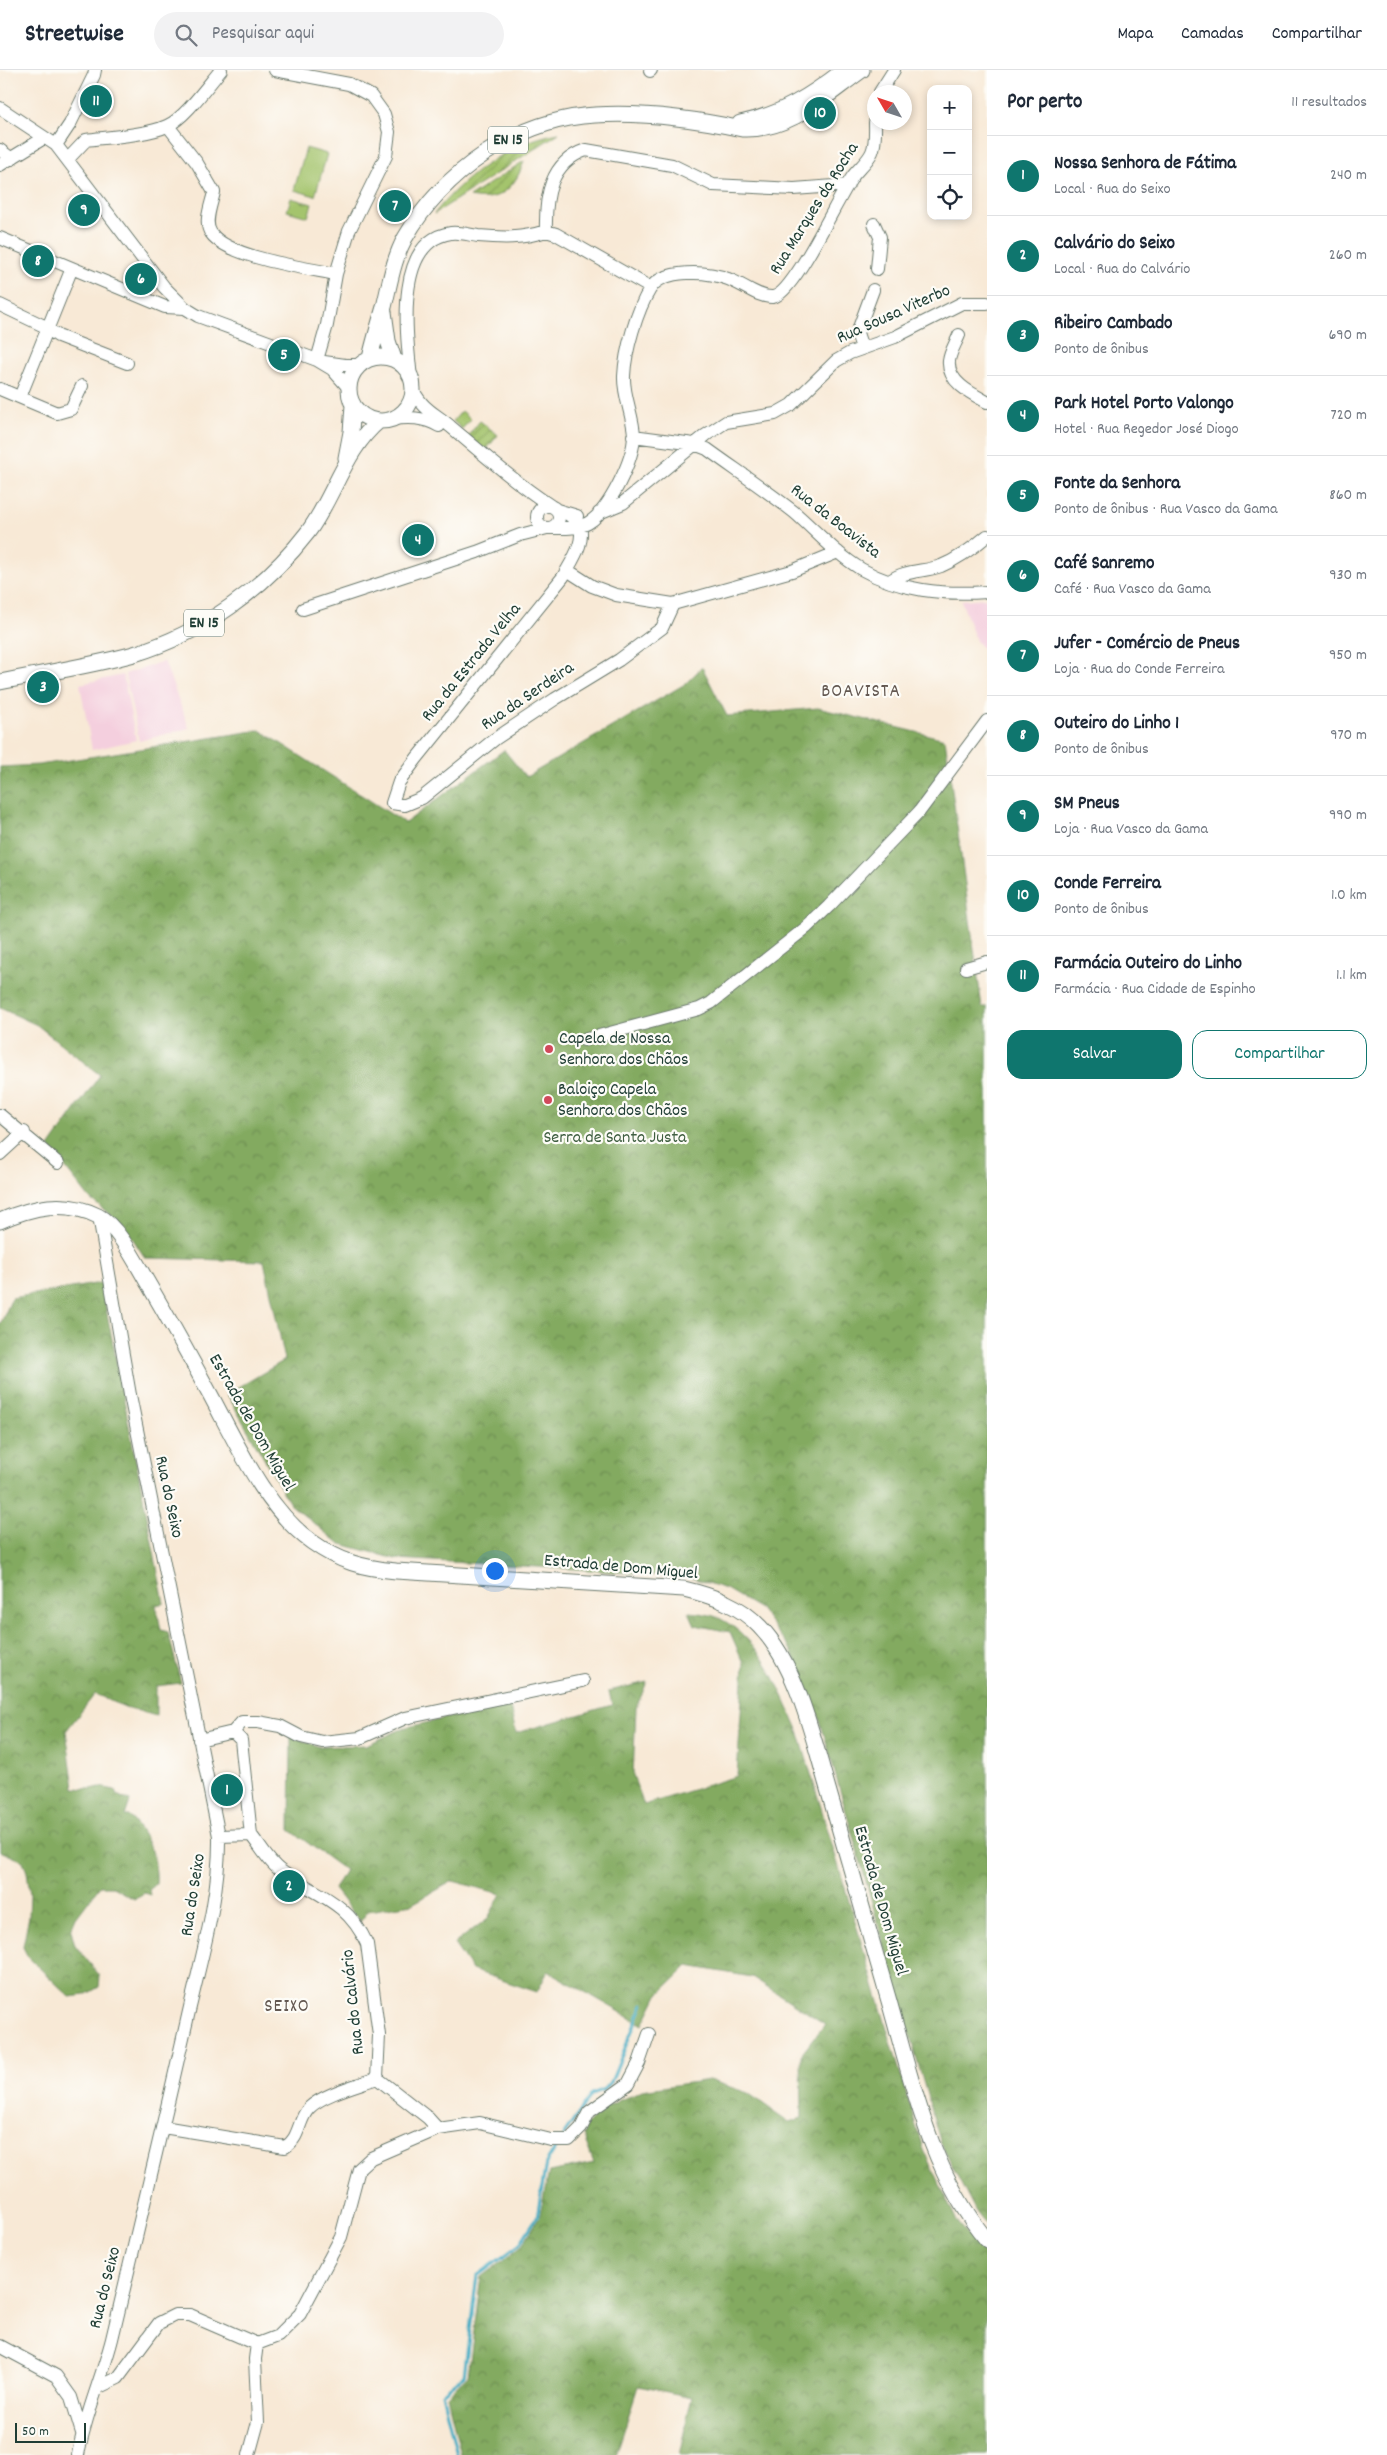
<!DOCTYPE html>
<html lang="pt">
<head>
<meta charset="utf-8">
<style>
	body { margin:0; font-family:Dekko,sans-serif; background:#f2f2f3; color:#1f2937 }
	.controls { position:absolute; right:15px; top:15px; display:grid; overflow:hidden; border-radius:10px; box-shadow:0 2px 8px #0003 }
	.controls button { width:45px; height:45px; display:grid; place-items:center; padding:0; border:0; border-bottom:1px solid #e0e1e3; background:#fff; color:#1f2937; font:25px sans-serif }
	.compass { position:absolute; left:867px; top:15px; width:45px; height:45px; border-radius:50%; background:#fff; box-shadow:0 2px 8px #0003; rotate:309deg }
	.scale { position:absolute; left:15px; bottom:12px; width:71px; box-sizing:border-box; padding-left:5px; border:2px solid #1f3d34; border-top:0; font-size:14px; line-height:18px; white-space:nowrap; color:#1f3d34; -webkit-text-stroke:4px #fdfcf7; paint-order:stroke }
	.you { position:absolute; left:494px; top:1500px; width:18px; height:18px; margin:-12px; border:4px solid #fff; border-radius:50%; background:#1a73e8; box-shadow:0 0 0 8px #1a73e833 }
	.badge { display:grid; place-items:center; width:32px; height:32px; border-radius:50%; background:#0f766e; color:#fff; font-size:16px; font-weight:700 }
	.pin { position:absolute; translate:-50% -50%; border:2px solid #fff; box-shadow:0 1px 5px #0006 }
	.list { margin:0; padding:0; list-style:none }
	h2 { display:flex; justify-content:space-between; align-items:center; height:65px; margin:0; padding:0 20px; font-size:21px }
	h2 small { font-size:16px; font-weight:400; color:#747a83 }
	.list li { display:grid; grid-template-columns:32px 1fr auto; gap:15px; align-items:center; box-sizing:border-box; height:80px; padding:0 20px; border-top:1px solid #e0e1e3 }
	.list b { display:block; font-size:19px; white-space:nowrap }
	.list p { margin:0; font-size:16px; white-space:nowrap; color:#747a83 }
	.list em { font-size:16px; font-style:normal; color:#747a83 }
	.actions { display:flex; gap:10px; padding:15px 20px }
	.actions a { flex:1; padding:11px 0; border:1px solid #0f766e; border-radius:15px; text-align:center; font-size:18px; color:#0f766e }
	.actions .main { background:#0f766e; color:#fff }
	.icon { flex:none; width:28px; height:28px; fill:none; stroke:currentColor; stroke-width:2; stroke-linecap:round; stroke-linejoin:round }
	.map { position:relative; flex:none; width:987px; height:2385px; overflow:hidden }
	header { display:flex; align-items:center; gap:30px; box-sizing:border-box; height:70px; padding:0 25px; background:#fff; border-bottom:1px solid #e0e1e3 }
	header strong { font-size:24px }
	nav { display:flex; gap:28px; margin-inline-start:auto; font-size:18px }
	.search { width:350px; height:45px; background:#f2f2f3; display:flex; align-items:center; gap:12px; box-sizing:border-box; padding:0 18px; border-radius:28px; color:#747a83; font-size:19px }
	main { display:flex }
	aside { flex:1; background:#fff }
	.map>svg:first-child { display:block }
	.built { fill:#f4cfde }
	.grass { fill:#a4c46d; stroke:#628050 }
	.forest { fill:url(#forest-crowns); stroke:#51744a }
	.park { fill:url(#park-tufts); stroke:#628050 }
	.garden { fill:url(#garden-furrows); stroke:#628050 }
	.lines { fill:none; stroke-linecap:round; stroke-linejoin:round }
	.stream { stroke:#45adc5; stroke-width:3 }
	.minor-casing { stroke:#6b796d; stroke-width:14 }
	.major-casing { stroke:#6b796d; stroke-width:17 }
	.minor { stroke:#fff; stroke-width:12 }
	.major { stroke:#fff; stroke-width:15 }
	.poi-dot { fill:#d1495b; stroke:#fdfcf7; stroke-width:2 }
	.labels { text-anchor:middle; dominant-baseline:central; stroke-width:4.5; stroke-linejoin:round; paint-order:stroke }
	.shield { fill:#fdfcf7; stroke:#62766e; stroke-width:1 }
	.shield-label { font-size:16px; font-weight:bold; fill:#1f3d34 }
	.street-label { font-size:18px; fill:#1f3d34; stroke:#fdfcf7 }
	.poi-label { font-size:18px; fill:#1f3d34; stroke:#fdfcf7; text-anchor:start }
	.park-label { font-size:18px; fill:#405f42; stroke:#fdfcf7 }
	.neighbourhood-label { font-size:19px; letter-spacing:1px; fill:#635851; stroke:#fdfcf7 }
</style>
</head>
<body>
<header>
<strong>Streetwise</strong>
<div class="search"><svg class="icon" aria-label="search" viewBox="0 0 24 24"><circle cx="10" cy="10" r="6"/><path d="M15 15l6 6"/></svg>Pesquisar aqui</div>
<nav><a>Mapa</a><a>Camadas</a><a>Compartilhar</a></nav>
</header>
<main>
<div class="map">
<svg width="987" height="2385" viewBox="0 0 987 2385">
	<defs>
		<pattern id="forest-crowns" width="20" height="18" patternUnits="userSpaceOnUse" patternTransform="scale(1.25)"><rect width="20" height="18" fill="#83aa60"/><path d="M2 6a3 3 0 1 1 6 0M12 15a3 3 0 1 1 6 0" fill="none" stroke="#6b8c50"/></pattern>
		<pattern id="park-tufts" width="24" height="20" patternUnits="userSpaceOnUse" patternTransform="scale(1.25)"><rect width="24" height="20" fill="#a4c46d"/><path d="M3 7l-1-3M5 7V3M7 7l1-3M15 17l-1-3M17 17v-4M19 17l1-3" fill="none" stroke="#85a05a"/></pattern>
		<pattern id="garden-furrows" width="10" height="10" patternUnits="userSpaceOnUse" patternTransform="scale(1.25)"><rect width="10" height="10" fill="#a4c46d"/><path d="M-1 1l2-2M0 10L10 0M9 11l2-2" fill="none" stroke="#85a05a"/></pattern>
	</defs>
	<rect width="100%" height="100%" fill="#fdfcf7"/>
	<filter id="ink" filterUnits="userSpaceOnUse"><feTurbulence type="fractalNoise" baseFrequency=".02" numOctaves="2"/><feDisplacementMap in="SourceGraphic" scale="10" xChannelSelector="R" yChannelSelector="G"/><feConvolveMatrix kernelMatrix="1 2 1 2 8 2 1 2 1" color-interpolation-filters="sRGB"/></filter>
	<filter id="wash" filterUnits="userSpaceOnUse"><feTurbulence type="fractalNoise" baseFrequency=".0096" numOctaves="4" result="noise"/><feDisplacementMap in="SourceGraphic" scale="20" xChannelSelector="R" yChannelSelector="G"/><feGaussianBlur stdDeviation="1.12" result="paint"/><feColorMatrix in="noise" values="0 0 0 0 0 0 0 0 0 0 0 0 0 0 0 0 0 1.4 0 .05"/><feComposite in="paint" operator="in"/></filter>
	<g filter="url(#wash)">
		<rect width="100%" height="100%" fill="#f8e9d6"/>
		<!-- built -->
		<path class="built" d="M987 528V583L976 571 961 530Z
			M164 591 189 658 139 671 125 604Z
			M123 605 136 670 92 680 80 614Z"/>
		<!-- grass -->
		<path class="grass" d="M306 78 327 84 315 126 294 120Z"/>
		<!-- forest -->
		<path class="forest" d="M702 597 727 646 818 638 945 669 982 937H987V2156L976 2142 941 2074 819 1647 791 1580 760 1539 726 1519 692 1508 574 1499 396 1489 338 1473 290 1434 227 1324 285 1290 264 1191 145 1188 124 1155 90 1129 49 1077 100 1005 37 955 0 938V697L39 695 260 660 405 753 504 680 526 707 685 614Z
			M101 1213 164 1533 156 1535 161 1560 168 1562 181 1613 156 1616V1646L125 1637 95 1624 66 1661 74 1718 91 1719 100 1717 115 1720 117 1725 130 1731 125 1746H129C146 1764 158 1789 156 1814L149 1820 150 1825 144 1823 134 1829 111 1816H100L76 1848 71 1860 75 1875 100 1906 99 1917 85 1925 70 1927 28 1887 23 1877 29 1846 30 1825 27 1802 23 1791 0 1781V1255L12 1228Z
			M689 1542C698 1543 711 1544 719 1548 761 1569 779 1617 797 1657L923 2079 956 2150 987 2187V2385H679L692 2327 638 2316 616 2385H461L447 2325 468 2305 481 2207 521 2177 539 2148 549 2102 594 2093 583 2065 587 2054 601 2039 642 2020 709 2010 748 2023 789 2052 802 2048 801 1985 825 1954 752 1907 688 1896 658 1925 643 1955 548 1901 537 1922 472 1900 454 1874 488 1848 501 1824 453 1811 412 1834 368 1841 360 1852 334 1819 345 1800 290 1760 291 1666 320 1677 366 1675 404 1658 509 1633 516 1663 612 1635 609 1621 647 1612 636 1638 633 1706 644 1735 737 1706 744 1594 730 1562 695 1555Z"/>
		<!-- park -->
		<path class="park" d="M291 128 312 134 308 147 287 141Z
			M462 341 471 349 462 359 453 351Z"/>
		<!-- garden -->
		<path class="garden" d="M559 63 434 144C464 106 511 71 559 63Z
			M524 91C515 119 499 133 469 127Z
			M480 351 498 365 486 380 468 366Z"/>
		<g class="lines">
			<!-- stream -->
			<path class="stream" d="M563 2066 592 2024 605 2019 611 2012 643 1934
				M457 2385 442 2323 464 2305 477 2206 519 2175 537 2147 546 2093 558 2074"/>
		</g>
	</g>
	<g filter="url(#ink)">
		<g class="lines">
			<defs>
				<path id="minor" d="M275 0 349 14 371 26 384 44 389 62 386 86 349 161 336 204 327 255 317 290
					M650 1 651 0
					M880 22 894 0
					M0 38 56 75 164 217 185 238 198 246 317 290 332 299 348 317
					M168 56 197 93 214 122C212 133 203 153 211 163 228 188 307 198 336 204
					M86 70C109 67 147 65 167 56 185 48 208 15 221 0
					M56 75 70 54 94 5 95 0
					M0 80 12 89
					M68 89 86 70
					M0 95 44 68
					M874 154 880 167 877 199
					M0 168 165 237 185 238
					M651 218 556 164 546 161C545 127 550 92 586 80L672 95 713 115 794 119 848 115
					M0 235 44 256 58 266 127 293
					M959 265C956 273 950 282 949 291 947 312 972 324 987 332
					M862 278 857 263 873 220
					M324 292 345 295H359
					M411 308C407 268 393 171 451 163 460 162 470 165 478 166 502 168 522 169 546 161
					M0 319 57 343 71 339 82 316
					M413 320C425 342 434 342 451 357 483 384 516 413 551 436
					M20 327 72 198
					M392 349C409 347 423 347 439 356
					M633 366 694 374 707 379C736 400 766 420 794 442 816 461 836 484 861 499 900 521 943 525 987 522
					M537 447a11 11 0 1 1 22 0a11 11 0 1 1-22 0Z
					M557 440 577 446
					M599 443 623 433 706 365 726 352 775 344 791 335 836 291 850 283 895 267 962 233H987
					M569 445 578 452C588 470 571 492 563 507L417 688 399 712 392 733 405 735 422 728 495 669 555 629 619 590 662 558 673 534
					M551 458C563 458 577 459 588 453 609 441 634 389 634 365 633 345 623 325 624 306 625 281 637 240 650 219 663 198 708 201 728 209 741 213 758 228 773 227 794 224 838 127 853 106 859 98 868 91 872 82 876 73 875 62 875 52
					M567 500 592 516 616 525 673 534 792 501 838 482
					M890 511C904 500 924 502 941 496 958 489 973 478 987 466
					M303 539 477 482 520 465 547 458
					M966 898 987 892
					M584 970 699 939 711 933 807 857 829 836 919 742 987 651
					M0 1045 58 1093
					M0 1084 24 1062
					M233 1662 242 1652H258L280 1656 301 1667 322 1672 360 1668 405 1648 583 1611
					M199 1670 233 1662 241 1670 251 1765 219 1766
					M251 1765C260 1776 269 1793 281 1801 316 1825 348 1831 367 1874L379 1965 377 2008 428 2048 438 2059
					M163 2057 285 2077C300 2069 298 2049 309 2038 323 2024 358 2015 377 2008
					M257 2274 278 2266 300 2244 341 2167 359 2099 371 2088 438 2059 480 2053 551 2070H569L581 2058 589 2042 628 2014 639 1993 649 1964
					M0 2276 56 2306 71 2327 82 2363
					M97 2318 118 2308 159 2253 175 2245H190L257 2274
					M78 2385C85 2345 102 2308 112 2269 138 2159 165 2048 190 1937 203 1881 220 1824 219 1766L130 1325 99 1146
					M249 2385 258 2352 255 2289 257 2274"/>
				<path id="major" d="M740 53C781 45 812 25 844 0
					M384 242 388 271 394 289
					M349 319a32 32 0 1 1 64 0a32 32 0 1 1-64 0Z
					M370 288C374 271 379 254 384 237 390 213 393 190 405 168 443 102 518 49 595 45 643 42 695 49 742 59 791 61 825 26 862 0
					M346 388 351 362 353 335
					M0 612C44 603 90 596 134 584 203 563 264 519 308 462 334 427 345 379 379 351
					M0 1151C32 1137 65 1129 98 1146 119 1157 137 1195 149 1215 170 1251 190 1287 210 1324 236 1372 266 1440 312 1472 340 1492 363 1498 396 1501L684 1519C713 1526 740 1535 760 1557 796 1594 812 1664 826 1712 847 1785 868 1858 889 1931 912 2012 931 2104 987 2170"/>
			</defs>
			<!-- minor casing -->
			<use href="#minor" class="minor-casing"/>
			<!-- major casing -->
			<use href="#major" class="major-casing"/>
			<!-- minor -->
			<use href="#minor" class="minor"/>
			<!-- major -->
			<use href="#major" class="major"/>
		</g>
	</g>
	<!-- markers -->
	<g class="poi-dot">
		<circle cx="549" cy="979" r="5"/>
		<circle cx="548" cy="1030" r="5"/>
	</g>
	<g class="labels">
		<!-- shield labels -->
		<g class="shield">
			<rect x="488" y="56.5" width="40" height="27" rx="4"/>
			<rect x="184" y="539.5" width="40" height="27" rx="4"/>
		</g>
		<g class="shield-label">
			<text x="508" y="70">EN 15</text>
			<text x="204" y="553">EN 15</text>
		</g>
		<!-- street labels -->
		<g class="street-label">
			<text transform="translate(815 139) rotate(-58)">Rua Marques da Rocha</text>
			<text transform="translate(894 245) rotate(-24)">Rua Sousa Viterbo</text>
			<text transform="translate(835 452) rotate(38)">Rua da Boavista</text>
			<text transform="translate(472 593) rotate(-51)">Rua da Estrada Velha</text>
			<text transform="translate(528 627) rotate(-34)">Rua da Serdeira</text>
			<text transform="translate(251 1353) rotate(60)">Estrada de Dom Miguel</text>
			<text transform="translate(168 1427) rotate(78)">Rua do Seixo</text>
			<text transform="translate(621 1498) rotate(5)">Estrada de Dom Miguel</text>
			<text transform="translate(194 1825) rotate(-81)">Rua do Seixo</text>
			<text transform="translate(880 1831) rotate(74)">Estrada de Dom Miguel</text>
			<text transform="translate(354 1932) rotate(-96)">Rua do Calvário</text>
			<text transform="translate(106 2218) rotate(-76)">Rua do Seixo</text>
		</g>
		<!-- poi labels -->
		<g class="poi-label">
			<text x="559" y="969">Capela de Nossa<tspan x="559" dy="21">Senhora dos Chãos</tspan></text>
			<text x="558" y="1020">Baloiço Capela<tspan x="558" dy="21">Senhora dos Chãos</tspan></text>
		</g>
		<!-- park labels -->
		<g class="park-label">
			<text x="615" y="1068">Serra de Santa Justa</text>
		</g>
		<!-- neighbourhood labels -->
		<g class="neighbourhood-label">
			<text x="861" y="622">BOAVISTA</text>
			<text x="287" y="1937">SEIXO</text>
		</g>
	</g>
</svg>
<div class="controls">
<button>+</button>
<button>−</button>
<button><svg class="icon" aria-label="locate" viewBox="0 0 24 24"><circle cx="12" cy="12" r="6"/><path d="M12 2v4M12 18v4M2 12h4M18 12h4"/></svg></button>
</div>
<svg class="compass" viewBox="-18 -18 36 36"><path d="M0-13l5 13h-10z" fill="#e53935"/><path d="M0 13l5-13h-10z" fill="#747a83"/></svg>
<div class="scale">50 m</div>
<div class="you"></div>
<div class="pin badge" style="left:227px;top:1720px">1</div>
<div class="pin badge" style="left:289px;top:1816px">2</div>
<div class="pin badge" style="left:43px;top:617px">3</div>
<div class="pin badge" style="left:418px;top:470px">4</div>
<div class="pin badge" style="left:284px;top:285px">5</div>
<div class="pin badge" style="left:141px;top:209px">6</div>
<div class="pin badge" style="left:395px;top:136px">7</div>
<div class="pin badge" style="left:38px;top:191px">8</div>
<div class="pin badge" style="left:84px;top:140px">9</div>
<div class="pin badge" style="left:820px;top:43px">10</div>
<div class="pin badge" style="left:96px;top:31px">11</div>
</div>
<aside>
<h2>Por perto<small>11 resultados</small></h2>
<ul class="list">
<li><span class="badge">1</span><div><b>Nossa Senhora de Fátima</b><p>Local · Rua do Seixo</p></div><em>240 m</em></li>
<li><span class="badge">2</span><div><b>Calvário do Seixo</b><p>Local · Rua do Calvário</p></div><em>260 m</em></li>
<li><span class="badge">3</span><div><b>Ribeiro Cambado</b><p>Ponto de ônibus</p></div><em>690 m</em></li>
<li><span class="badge">4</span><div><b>Park Hotel Porto Valongo</b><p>Hotel · Rua Regedor José Diogo</p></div><em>720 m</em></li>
<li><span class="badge">5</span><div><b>Fonte da Senhora</b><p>Ponto de ônibus · Rua Vasco da Gama</p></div><em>860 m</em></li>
<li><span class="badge">6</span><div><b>Café Sanremo</b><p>Café · Rua Vasco da Gama</p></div><em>930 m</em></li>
<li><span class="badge">7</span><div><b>Jufer - Comércio de Pneus</b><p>Loja · Rua do Conde Ferreira</p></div><em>950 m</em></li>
<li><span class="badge">8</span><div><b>Outeiro do Linho 1</b><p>Ponto de ônibus</p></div><em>970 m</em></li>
<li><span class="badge">9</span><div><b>SM Pneus</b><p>Loja · Rua Vasco da Gama</p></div><em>990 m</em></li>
<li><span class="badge">10</span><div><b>Conde Ferreira</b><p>Ponto de ônibus</p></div><em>1.0 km</em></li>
<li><span class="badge">11</span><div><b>Farmácia Outeiro do Linho</b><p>Farmácia · Rua Cidade de Espinho</p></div><em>1.1 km</em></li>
</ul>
<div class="actions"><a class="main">Salvar</a><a>Compartilhar</a></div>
</aside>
</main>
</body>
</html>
